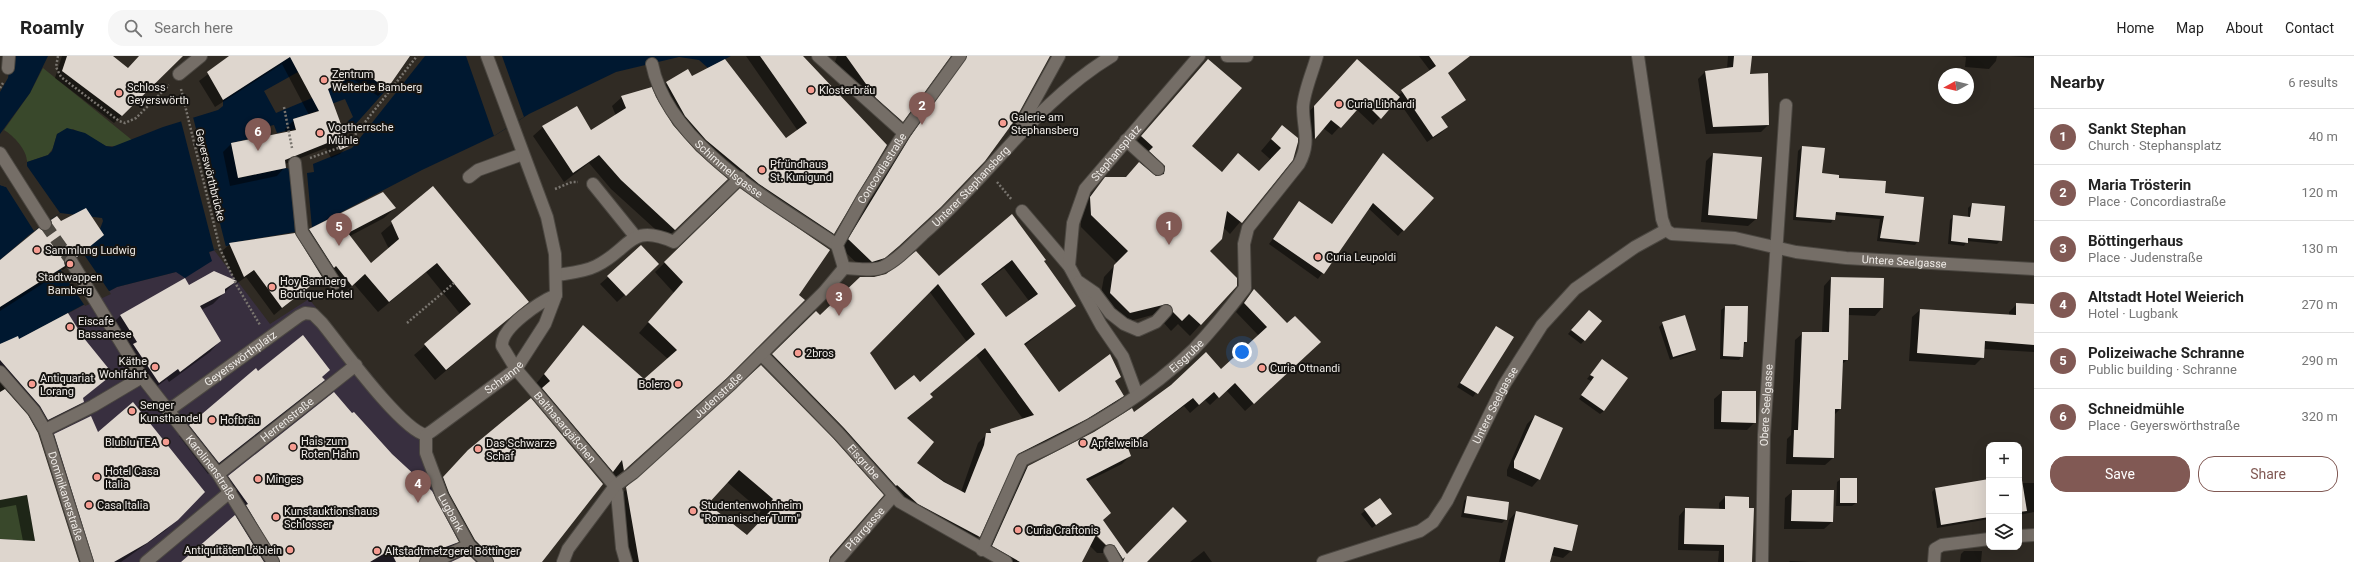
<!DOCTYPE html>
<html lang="en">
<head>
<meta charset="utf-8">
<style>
	body { margin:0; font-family:Roboto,sans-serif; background:#f6f6f6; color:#222 }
	.controls { position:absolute; right:12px; bottom:12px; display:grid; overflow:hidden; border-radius:8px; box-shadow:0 4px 16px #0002 }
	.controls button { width:36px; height:36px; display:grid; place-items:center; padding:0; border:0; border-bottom:1px solid #e0e0e0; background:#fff; color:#222; font:20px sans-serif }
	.compass { position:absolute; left:1938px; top:12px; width:36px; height:36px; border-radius:50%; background:#fff; box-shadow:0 4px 16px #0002; rotate:262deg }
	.you { position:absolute; left:1242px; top:296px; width:14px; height:14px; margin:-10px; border:3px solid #fff; border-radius:50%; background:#1a73e8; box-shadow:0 0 0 6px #1a73e833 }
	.badge { display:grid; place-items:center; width:26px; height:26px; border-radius:50%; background:#815954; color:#fff; font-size:13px; font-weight:700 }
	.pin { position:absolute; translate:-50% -33px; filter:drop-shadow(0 1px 2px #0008) }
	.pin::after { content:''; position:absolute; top:21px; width:14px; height:12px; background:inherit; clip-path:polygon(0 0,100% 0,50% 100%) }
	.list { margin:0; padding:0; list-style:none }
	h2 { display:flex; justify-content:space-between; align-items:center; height:52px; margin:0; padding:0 16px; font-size:17px }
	h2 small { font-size:13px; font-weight:400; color:#767676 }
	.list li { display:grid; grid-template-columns:26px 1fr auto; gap:12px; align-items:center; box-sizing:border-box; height:56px; padding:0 16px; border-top:1px solid #e0e0e0 }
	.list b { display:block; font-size:15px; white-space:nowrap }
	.list p { margin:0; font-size:13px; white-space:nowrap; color:#767676 }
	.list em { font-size:13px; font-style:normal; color:#767676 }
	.actions { display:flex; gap:8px; padding:12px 16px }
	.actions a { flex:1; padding:9px 0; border:1px solid #815954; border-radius:16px; text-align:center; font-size:14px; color:#815954 }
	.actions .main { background:#815954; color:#fff }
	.icon { flex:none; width:22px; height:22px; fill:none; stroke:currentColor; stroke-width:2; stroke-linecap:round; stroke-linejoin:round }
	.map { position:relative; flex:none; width:2034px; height:506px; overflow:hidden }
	header { display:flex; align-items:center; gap:24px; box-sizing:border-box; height:56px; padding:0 20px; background:#fff; border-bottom:1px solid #e0e0e0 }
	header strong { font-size:19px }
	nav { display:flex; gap:22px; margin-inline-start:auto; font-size:14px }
	.search { width:280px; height:36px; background:#f6f6f6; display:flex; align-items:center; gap:10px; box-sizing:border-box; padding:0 14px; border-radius:16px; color:#767676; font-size:15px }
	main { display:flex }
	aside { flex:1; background:#fff }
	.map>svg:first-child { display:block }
	.commercial { fill:#382f3f }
	.green { fill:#39482b }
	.water { fill:#001830; fill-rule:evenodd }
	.pier { fill:#302b24 }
	.shadow { fill:#0007; fill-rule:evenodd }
	.building { fill:#ded6ce; fill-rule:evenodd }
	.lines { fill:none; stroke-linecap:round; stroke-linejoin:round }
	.minor-tunnel { stroke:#4c4841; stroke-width:12; stroke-dasharray:12 6; stroke-linecap:butt }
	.minor-casing { stroke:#4b4741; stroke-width:14 }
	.path { stroke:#79756f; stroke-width:2.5; stroke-dasharray:2 2; stroke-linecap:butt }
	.minor { stroke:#756e67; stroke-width:12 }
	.poi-dot { fill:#f59c91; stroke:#161411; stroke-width:1.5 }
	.labels { text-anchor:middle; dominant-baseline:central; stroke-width:4; stroke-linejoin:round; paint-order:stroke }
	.poi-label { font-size:11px; fill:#eeeae6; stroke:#161411; text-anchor:start }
	.street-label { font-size:11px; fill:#eeeae6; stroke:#161411 }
</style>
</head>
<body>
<header>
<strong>Roamly</strong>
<div class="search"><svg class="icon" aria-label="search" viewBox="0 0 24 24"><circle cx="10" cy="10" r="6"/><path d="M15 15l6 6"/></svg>Search here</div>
<nav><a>Home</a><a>Map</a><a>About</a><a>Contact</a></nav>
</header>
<main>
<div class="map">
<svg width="2034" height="506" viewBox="0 0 2034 506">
	<rect width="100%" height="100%" fill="#302b24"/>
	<!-- commercial -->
	<path class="commercial" d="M214 194 270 268 309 243 427 386 458 488 477 506H83L42 379 14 336 0 322V288L18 280 19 283 47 269 117 231 176 216Z"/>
	<!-- green -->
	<path class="green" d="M43 12 132 84 118 90H106L73 73 57 78 53 92 48 99 27 106C27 94 14 80 4 74L30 37Z
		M27 439 35 485 0 483V444Z"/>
	<!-- water -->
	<path class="water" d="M12 0H48L30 37 0 78V36L8 22Z
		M290 0 298 16 264 35 276 57 312 42 362 15 388 33 410 0H731L708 12 699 4 679 1 616 16 529 58 494 80 422 114 307 174 230 187V189L209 196 212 205 185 222 176 216 117 231 19 283 18 281 0 288V251L55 217 104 179 100 173 103 165 102 162 60 157 29 179 0 204V129L6 131 27 106 48 99 52 95 57 78 67 72 85 77 106 90 112 91 163 71 218 54 223 50V44ZM345 43 353 61 348 65 351 72 345 80 284 104 286 112 239 122 231 87 257 81 255 73 274 69 277 77 295 73 293 63 323 53V51Z"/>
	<!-- pier -->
	<path class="pier" d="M410 0H425L352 92 313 108 314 116 307 117 312 172 295 177 290 113 286 112 284 104 345 80 387 33Z
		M466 0H502L524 61 494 80Z
		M193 61 226 191 214 194 181 65Z
		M27 104V110L60 157 34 175 6 131 0 129V127L5 129Z
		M83 197 111 238 85 250 60 213Z"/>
	<!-- shadow -->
	<path class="shadow" d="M62 0H111L128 13 140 0H182L114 67 55 22Z
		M232 0H407L387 32 378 40 353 23 328 36 348 90 340 98 331 102 326 92 285 108V111L277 120 230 130 223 96 231 88 286 77 285 73 294 64 309 59 282 8 215 51 199 25Z
		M746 0H802L833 178 825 186 750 137 658 36 667 27 692 21 786 84 798 75Z
		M837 0H1049L932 159 889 199 870 212 864 214 841 192 902 91 958 14 952 1 948 2 894 74 868 51 835 6Z
		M1419 0H1469L1447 18 1464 44 1440 62 1447 71 1441 77 1427 86 1397 43 1373 69 1356 53 1332 79 1323 72 1307 89 1306 59 1350 12 1397 40 1431 16Z
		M1728 0H1751L1749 19 1768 69 1761 76 1706 78 1698 23 1705 16 1727 13Z
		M1961 0H1997L1996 5 1989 13 1965 11 1966 1Z
		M2010 0H2034V2Z
		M1208 4 1190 90 1221 117 1238 99 1258 116 1270 103 1261 95 1282 70 1292 104 1230 178 1223 171 1208 195 1236 229 1190 280 1178 268 1171 275 1156 258 1119 268 1099 248 1104 221 1117 207 1081 171V149L1106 122H1125L1140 107 1143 102 1131 92Z
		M622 41 655 42 672 70 695 96 726 123 666 183 611 133 589 107 564 126 533 80 543 71 591 75 616 60 612 50Z
		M1802 91 1821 118 1838 123 1918 185 1915 189 1877 185 1880 163 1835 159 1831 167 1793 164 1798 95Z
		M1713 98 1756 163 1748 170 1701 166 1706 105Z
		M1378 104 1432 142 1398 180 1368 152 1318 223 1269 188 1300 146 1331 169Z
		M433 132 528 246 435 324 414 299 461 259 426 216 378 256 354 228 341 239 325 220 323 221 322 219 274 259 246 221 236 228 235 226 213 248 201 254 220 285 210 296 169 326 167 323 148 337 110 270 120 260 185 223 189 230 235 225 222 195 230 188 299 185 310 174 395 152 384 162 350 180 370 208 389 193 381 177Z
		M740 134 716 331 614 423 613 414 603 425 535 329 583 271 644 324 668 303 639 277 674 237 655 216Z
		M1972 148 2001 184 1997 188 1967 185 1964 190 1948 188 1950 164 1954 160 1968 162V152Z
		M1012 160 1074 250 1024 290 1059 337 1120 320 1114 326 1123 340 1114 348 1078 371 1015 403 979 480 971 488 910 456 764 307 816 256 820 261 939 221ZM1004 212 1029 245 1006 263 981 229ZM929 235 967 286 920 327 894 336 869 297ZM976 299 1023 363 991 374 978 387 961 436 916 407 907 363 931 341 929 339Z
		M52 164 103 179 63 214 60 213 50 223 0 255V204L29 180 39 173 41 175Z
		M650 216 617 246 600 228 608 221Z
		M1831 222 1883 223 1882 252 1875 260 1848 259 1847 304 1841 309 1840 353 1834 359 1833 402 1825 409 1786 408 1787 383 1791 379 1795 284 1803 277H1822L1824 230Z
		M1254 234 1312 294 1245 355 1226 334 1210 349 1205 344 1190 357 1184 350 1127 393 1130 400 1122 408 1086 426 1102 464 1126 499 1173 452 1146 506H1111L1106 497H1097L1089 489 1081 506H998L984 498 1020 419 1028 410 1221 314 1259 280 1236 256ZM1093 475 1106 488V490L1091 476Z
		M2017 248 2034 249V296L1984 293 1983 301 1975 309 1909 305 1912 261 1920 254 2009 259V256Z
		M1725 251 1746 286 1743 290 1742 300 1739 304 1720 303 1721 254Z
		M1585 259 1601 265 1581 288 1568 278Z
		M1663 267 1695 293 1691 297 1670 304 1659 271Z
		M1496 271 1512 282 1473 341 1457 331Z
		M82 281 111 318 82 343 83 346 73 356 36 375 79 506H0V484L23 485 16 449 0 452V289L18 284Z
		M1602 304 1604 355 1600 358 1579 343 1591 325 1587 323Z
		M761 310 829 501 827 506H625L615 444ZM727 426 761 455 755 463 760 467 747 480 707 448Z
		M329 314 322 321 324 324 313 335 208 418 179 380 190 369 258 317Z
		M1722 336 1755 366 1747 374 1714 373V343Z
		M352 359 436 445 433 432 469 395 540 506H453L468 499 459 484 447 496 421 506H183L238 459 218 431 229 420Z
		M1535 360 1539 423 1532 431 1507 420V414L1527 368Z
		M98 378 204 436 166 474 121 506H81L44 389 55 379Z
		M2019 419 2021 427H2034V456L2019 459Z
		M1841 423 1856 447 1852 450H1836L1837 426Z
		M1989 424V463L1937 472 1932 436 1935 433Z
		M1793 435 1832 466 1824 473H1784L1785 442Z
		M1467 441 1506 463 1502 467 1461 461 1464 445Z
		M1725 441 1751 506H1718L1719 495 1678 494 1679 460 1685 453 1719 454V447Z
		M1380 443 1387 461 1372 472 1361 458Z
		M1516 456 1571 495 1563 502 1551 499 1549 506H1499L1509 464Z
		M1204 495 1212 506H1190Z
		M1964 495H1982L1981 506H1960L1961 498Z
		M1790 505 1809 506H1789Z"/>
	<!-- building -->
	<path class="building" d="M67 0H113L128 12 139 0H183L122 60 62 15Z
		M229 0H410L387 33 362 15 328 33 349 90 340 94 335 84 285 104 286 112 238 122 231 87 296 74 293 63 319 55 290 1 223 44 207 16Z
		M760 0H803L887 89 834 178 759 128 706 84 685 60 666 26 688 13 692 20 725 3 786 82 807 67Z
		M846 0H951L903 66 876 42Z
		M967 0H1050L1015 64 985 105 941 151 899 190 885 202 872 206 848 183 910 81Z
		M1429 0H1470L1448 17 1466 44 1441 61 1448 71 1433 81 1401 34 1436 10Z
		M1734 0H1752L1750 18 1768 17 1769 69 1713 71 1705 15 1733 11Z
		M1208 3 1242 32 1192 90 1222 116 1238 97 1259 115 1281 92 1271 83 1282 69 1298 82V86L1293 104 1242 167 1227 155 1222 183 1210 195 1237 222V230L1201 269 1189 258 1182 265 1173 256 1171 250 1167 248 1130 257 1110 237 1114 209 1128 195 1091 159 1090 141 1105 121H1126L1139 106 1156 120 1164 118 1165 110 1149 95 1153 91 1141 80Z
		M1357 3 1400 41 1381 63 1364 46 1341 72 1331 64 1315 83 1314 50Z
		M652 31 656 41 673 69 696 95 728 123 675 174 621 124 599 99 573 117 542 70 577 50 591 74 626 52 621 40Z
		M1802 90 1825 92 1822 117 1839 119V122L1886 125 1885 137 1924 141 1919 186 1880 182 1884 160 1836 156 1835 164 1796 161Z
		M1383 97 1434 142 1404 175 1373 147 1324 218 1273 183 1299 145 1332 168Z
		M1713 97 1762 101 1757 163 1708 159Z
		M433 130 529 246 446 314 424 288 471 248 437 207 389 246 365 218 352 230 336 210 334 212 309 173 383 136 396 152 348 177 371 207 399 183 391 165Z
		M740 132 830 194 799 239 805 244 727 322 628 411 624 415 622 404 613 416 542 332 550 325 544 318 583 269 644 323 677 294 648 266 683 226 664 206Z
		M1972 147 2005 150 2002 185 1968 182V187L1951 185 1953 159 1970 161Z
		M86 152 104 179 77 201 71 198 67 199 64 205 65 210 0 251V204L39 172 45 175 49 174 52 168 51 164 57 160 61 165Z
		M1012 158 1046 204 1044 205 1076 250 1024 288 1059 336 1110 298 1121 321 1115 325 1124 340 1087 363 1018 398 980 481 918 448 897 429 896 430 844 372 772 298 816 255 820 259 860 221H874L886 218 916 195 939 220ZM1012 204 1038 238 1006 261 981 228ZM938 228 975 278 920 326 914 319 895 334 870 297ZM985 292 1034 359 990 373 991 377H986L984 389 965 437 944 426 917 407 934 386 907 362 933 341 930 338Z
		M295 177 322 221 282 252 254 214 244 221 229 187Z
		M641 189 659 208 626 240 607 220Z
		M214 215 237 225 225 233V237L200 250 221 285 180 316 178 313 159 327 133 288 137 286 120 259 185 222 189 229Z
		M1831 221 1884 222 1883 252H1849L1848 304H1843L1841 353H1835L1834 402 1793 401 1794 374H1798L1802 276H1829Z
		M1254 233 1287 267 1295 260 1321 286 1254 348 1235 327 1219 342 1214 336 1199 349 1193 342 1128 392 1131 400 1086 423 1111 457 1103 464 1127 498 1173 451 1187 465 1147 506H1123L1125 501 1123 503 1114 489H1106L1096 479 1082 506H1020L992 490 1028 410 1094 376 1132 352 1134 356 1171 329 1206 296 1221 313 1267 271 1244 247Z
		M2016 247 2034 248V289L1985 285 1984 302 1917 297 1920 253 2016 259Z
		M1725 250H1748L1747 286H1744L1743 301 1723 300Z
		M1589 254 1602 265 1585 285 1571 274Z
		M68 257 83 281 113 318 83 342 84 346 48 364 40 350 0 304V288L18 280 19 283Z
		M1685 259 1696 294 1673 301 1662 266Z
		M1496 270 1514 281 1478 338 1460 327Z
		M303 279 330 314 322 321 325 324 219 407 189 369 256 312 258 315Z
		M1602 303 1628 322 1604 355 1581 339 1594 321 1590 319Z
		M761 309 833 382 884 439 830 501 829 506H639L626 431ZM739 414 773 443 767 451 771 454 747 479 708 448Z
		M5 333 28 359 38 377 79 506H0V483L35 485 27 439 0 444V336Z
		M1722 335H1756V367L1721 366Z
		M334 336 352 357 354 356 392 398 432 435 459 486 424 499 419 506H396L390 494 370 506H280L246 449 248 448 228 420Z
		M531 342 603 428 542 506H494L492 501 475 484 449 437 443 421 468 394Z
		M133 346 205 436 178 464 147 487 114 506H94L54 378 91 360 98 376Z
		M1535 359 1563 372 1540 424 1514 412V405Z
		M2019 418H2021L2027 455 2019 456Z
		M1840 422H1857V447H1840Z
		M1989 423V461L1941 469 1935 432Z
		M1792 434H1834L1833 466 1791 465Z
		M1467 440 1509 446 1507 464 1464 457Z
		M1725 440 1749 441V452H1754L1752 506H1724V489L1684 488 1685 452 1725 453Z
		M1380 442 1392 458 1376 469 1364 453Z
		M1516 455 1578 469 1572 495 1554 491 1550 506H1505Z
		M235 459 264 506H181Z
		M468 498 476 506H451Z"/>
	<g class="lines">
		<!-- minor-tunnel -->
		<path class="minor-tunnel" d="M45 168 71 205"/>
		<defs>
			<g id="minor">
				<path d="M818 0 904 77"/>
				<path d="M1227 0H1247"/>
				<path id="s1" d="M1638 0 1662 163 1666 174 1672 178 1735 182 1796 196 1846 202 2034 213"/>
				<path id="s2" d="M652 8C668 89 773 146 837 189"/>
				<path d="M8 12 9 0"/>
				<path d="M179 18 201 0"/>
				<path d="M1021 76 1022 67 1059 0"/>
				<path d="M1126 84 1158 113"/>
				<path d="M0 97 45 168"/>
				<path d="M295 107 302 176 335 227"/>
				<path d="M469 121 478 114 523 98"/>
				<path d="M593 128 635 180"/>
				<path d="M1022 155 1069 210 1101 269 1123 301 1137 339"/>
				<path id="s3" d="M71 205 142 321 218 418 273 506"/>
				<path id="s4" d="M1069 210 1073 167 1085 133 1199 0"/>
				<path id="s5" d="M844 212C856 212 872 216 883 211 898 204 911 189 923 178 988 122 1037 45 1112 0"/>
				<path id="s6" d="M844 212 837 189 839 185 863 142 904 77 960 0"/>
				<path d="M557 219C570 217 584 216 596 210 631 193 629 166 674 186L740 122"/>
				<path d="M1079 226 1095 237 1110 257 1124 268 1138 274 1156 266 1166 255"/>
				<path id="s7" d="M556 239C540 246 501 271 502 290L516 313 615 430 617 437 622 492 626 506"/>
				<path id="s8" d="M761 298 838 377 900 446 1006 506"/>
				<path id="s9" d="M0 316 34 355 45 374 87 506"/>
				<path id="s10" d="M169 354 299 260 305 257 313 258 322 267C340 289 401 374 426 379L432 375 516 313 545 268 556 239 555 198 547 161 487 0"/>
				<path d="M45 374 93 350 142 321"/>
				<path id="s11" d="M426 379V397L442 440 469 489 487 506"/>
				<path id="s12" d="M218 418 356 309"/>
				<path d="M2019 480 2034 479"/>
				<path id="s13" d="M982 494 1022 404C1084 376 1145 341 1194 293 1212 274 1229 253 1245 232L1244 188 1248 172 1299 108C1311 86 1303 74 1303 51 1304 35 1313 15 1317 0"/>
				<path d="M1110 495 1116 506"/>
				<path d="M146 506 230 436"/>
				<path d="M426 506 444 501 469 489"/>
				<path id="s14" d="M563 506 568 493 615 430 633 417 732 327 824 236 844 212"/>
				<path id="s15" d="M836 506 893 440"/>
				<path id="s16" d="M1323 506 1420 475 1433 466 1447 445 1504 329 1542 269 1575 233 1635 191 1666 174"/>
				<path id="s17" d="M1762 506 1764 379 1786 49"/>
				<path d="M1934 506 1935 493 1942 489 1989 483"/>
			</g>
		</defs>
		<!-- minor casing -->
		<use href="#minor" class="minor-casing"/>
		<!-- path -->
		<path class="path" d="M58 0 56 11 61 21 119 65 125 67 136 62 169 29
			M0 32 3 27
			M181 33 220 193 237 230 260 269
			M284 51 292 92
			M310 102 344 90 351 84 417 0
			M997 126 1012 144
			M555 133 572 126H578
			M407 267 454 227"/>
		<!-- minor -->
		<use href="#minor" class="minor"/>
	</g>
	<!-- markers -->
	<g class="poi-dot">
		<circle cx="324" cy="24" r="4"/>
		<circle cx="811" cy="34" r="4"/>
		<circle cx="119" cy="37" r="4"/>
		<circle cx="1339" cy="48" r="4"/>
		<circle cx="1003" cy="67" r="4"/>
		<circle cx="320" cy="77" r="4"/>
		<circle cx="762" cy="114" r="4"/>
		<circle cx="37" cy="194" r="4"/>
		<circle cx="1318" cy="201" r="4"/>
		<circle cx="70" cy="208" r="4"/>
		<circle cx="272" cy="231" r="4"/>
		<circle cx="70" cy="271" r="4"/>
		<circle cx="798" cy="297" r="4"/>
		<circle cx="155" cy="311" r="4"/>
		<circle cx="1262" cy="312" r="4"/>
		<circle cx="32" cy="328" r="4"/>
		<circle cx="678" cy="328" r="4"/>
		<circle cx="132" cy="355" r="4"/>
		<circle cx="212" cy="364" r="4"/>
		<circle cx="166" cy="386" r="4"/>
		<circle cx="1083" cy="387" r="4"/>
		<circle cx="293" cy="391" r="4"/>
		<circle cx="478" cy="393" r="4"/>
		<circle cx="97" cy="421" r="4"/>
		<circle cx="258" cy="423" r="4"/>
		<circle cx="89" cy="449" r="4"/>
		<circle cx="693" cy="455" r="4"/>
		<circle cx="276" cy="461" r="4"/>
		<circle cx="1018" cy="474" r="4"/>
		<circle cx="290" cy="494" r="4"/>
		<circle cx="377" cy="495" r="4"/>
	</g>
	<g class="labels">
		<!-- poi labels -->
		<g class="poi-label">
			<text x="332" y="18">Zentrum<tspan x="332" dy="13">Welterbe Bamberg</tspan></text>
			<text x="127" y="31">Schloss<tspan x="127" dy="13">Geyerswörth</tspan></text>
			<text x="819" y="34">Klosterbräu</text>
			<text x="1347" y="48">Curia Libhardi</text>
			<text x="1011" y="61">Galerie am<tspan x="1011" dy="13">Stephansberg</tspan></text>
			<text x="328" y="71">Vogtherrsche<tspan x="328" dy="13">Mühle</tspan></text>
			<text x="770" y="108">Pfründhaus<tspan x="770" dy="13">St. Kunigund</tspan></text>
			<text x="45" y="194">Sammlung Ludwig</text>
			<text x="1326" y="201">Curia Leupoldi</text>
			<text x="70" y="221" text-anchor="middle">Stadtwappen<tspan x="70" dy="13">Bamberg</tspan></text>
			<text x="280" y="225">Hoy Bamberg<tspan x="280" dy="13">Boutique Hotel</tspan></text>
			<text x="78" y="265">Eiscafe<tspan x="78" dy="13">Bassanese</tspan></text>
			<text x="806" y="297">2bros</text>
			<text x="147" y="305" text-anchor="end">Käthe<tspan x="147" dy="13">Wohlfahrt</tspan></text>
			<text x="1270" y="312">Curia Ottnandi</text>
			<text x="40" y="322">Antiquariat<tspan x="40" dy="13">Lorang</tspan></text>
			<text x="670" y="328" text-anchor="end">Bolero</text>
			<text x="140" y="349">Senger<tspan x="140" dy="13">Kunsthandel</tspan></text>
			<text x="220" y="364">Hofbräu</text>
			<text x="301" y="385">Hais zum<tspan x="301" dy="13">Roten Hahn</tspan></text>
			<text x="158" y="386" text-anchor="end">Blublu TEA</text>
			<text x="486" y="387">Das Schwarze<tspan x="486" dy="13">Schaf</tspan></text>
			<text x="1091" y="387">Apfelweibla</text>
			<text x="105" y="415">Hotel Casa<tspan x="105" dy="13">Italia</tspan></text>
			<text x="266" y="423">Minges</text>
			<text x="97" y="449">Casa Italia</text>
			<text x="701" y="449">Studentenwohnheim<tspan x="701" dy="13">"Romanischer Turm"</tspan></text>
			<text x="284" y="455">Kunstauktionshaus<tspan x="284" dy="13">Schlosser</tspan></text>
			<text x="1026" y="474">Curia Craftonis</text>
			<text x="282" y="494" text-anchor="end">Antiquitäten Löblein</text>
			<text x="385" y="495">Altstadtmetzgerei Böttinger</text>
		</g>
		<!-- street labels -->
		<g class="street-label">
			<text stroke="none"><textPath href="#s4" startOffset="127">Stephansplatz</textPath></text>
			<text stroke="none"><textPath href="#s2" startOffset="133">Schimmelsgasse</textPath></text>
			<text stroke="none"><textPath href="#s6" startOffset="113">Concordiastraße</textPath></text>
			<text transform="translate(210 119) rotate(76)">Geyerswörthbrücke</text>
			<text stroke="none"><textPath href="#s5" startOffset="159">Unterer Stephansberg</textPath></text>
			<text stroke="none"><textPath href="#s1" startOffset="418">Untere Seelgasse</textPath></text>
			<text stroke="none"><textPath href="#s13" startOffset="294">Eisgrube</textPath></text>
			<text stroke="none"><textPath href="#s10" startOffset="88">Geyerswörthplatz</textPath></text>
			<text stroke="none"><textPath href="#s10" startOffset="439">Schranne</textPath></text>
			<text stroke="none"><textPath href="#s14" startOffset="230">Judenstraße</textPath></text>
			<text stroke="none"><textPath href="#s16" startOffset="250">Untere Seelgasse</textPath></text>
			<text stroke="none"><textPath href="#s17" startOffset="157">Obere Seelgasse</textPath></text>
			<text stroke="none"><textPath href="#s12" startOffset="88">Herrenstraße</textPath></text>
			<text stroke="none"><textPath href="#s7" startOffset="180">Balthasargäßchen</textPath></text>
			<text stroke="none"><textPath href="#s8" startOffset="149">Eisgrube</textPath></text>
			<text stroke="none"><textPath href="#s3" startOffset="250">Karolinenstraße</textPath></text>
			<text stroke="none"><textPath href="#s9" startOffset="143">Dominikanerstraße</textPath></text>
			<text stroke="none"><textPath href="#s11" startOffset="83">Lugbank</textPath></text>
			<text stroke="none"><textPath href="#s15" startOffset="44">Pfarrgasse</textPath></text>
		</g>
	</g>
</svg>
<div class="controls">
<button>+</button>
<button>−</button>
<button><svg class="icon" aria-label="layers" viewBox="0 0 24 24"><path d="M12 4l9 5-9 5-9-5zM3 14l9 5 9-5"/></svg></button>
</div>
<svg class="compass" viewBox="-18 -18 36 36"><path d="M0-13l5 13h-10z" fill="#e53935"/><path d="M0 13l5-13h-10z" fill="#767676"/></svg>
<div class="you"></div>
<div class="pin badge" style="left:1169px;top:189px">1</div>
<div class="pin badge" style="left:922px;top:69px">2</div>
<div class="pin badge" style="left:839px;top:260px">3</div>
<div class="pin badge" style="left:418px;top:447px">4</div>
<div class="pin badge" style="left:339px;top:190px">5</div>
<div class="pin badge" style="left:258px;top:95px">6</div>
</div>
<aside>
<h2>Nearby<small>6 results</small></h2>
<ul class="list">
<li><span class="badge">1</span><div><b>Sankt Stephan</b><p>Church · Stephansplatz</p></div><em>40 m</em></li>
<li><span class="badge">2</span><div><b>Maria Trösterin</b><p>Place · Concordiastraße</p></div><em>120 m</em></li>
<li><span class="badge">3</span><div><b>Böttingerhaus</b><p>Place · Judenstraße</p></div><em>130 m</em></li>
<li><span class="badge">4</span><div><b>Altstadt Hotel Weierich</b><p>Hotel · Lugbank</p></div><em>270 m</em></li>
<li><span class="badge">5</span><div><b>Polizeiwache Schranne</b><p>Public building · Schranne</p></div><em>290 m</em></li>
<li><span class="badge">6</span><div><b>Schneidmühle</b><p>Place · Geyerswörthstraße</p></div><em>320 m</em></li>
</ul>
<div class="actions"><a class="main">Save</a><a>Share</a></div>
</aside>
</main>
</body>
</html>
